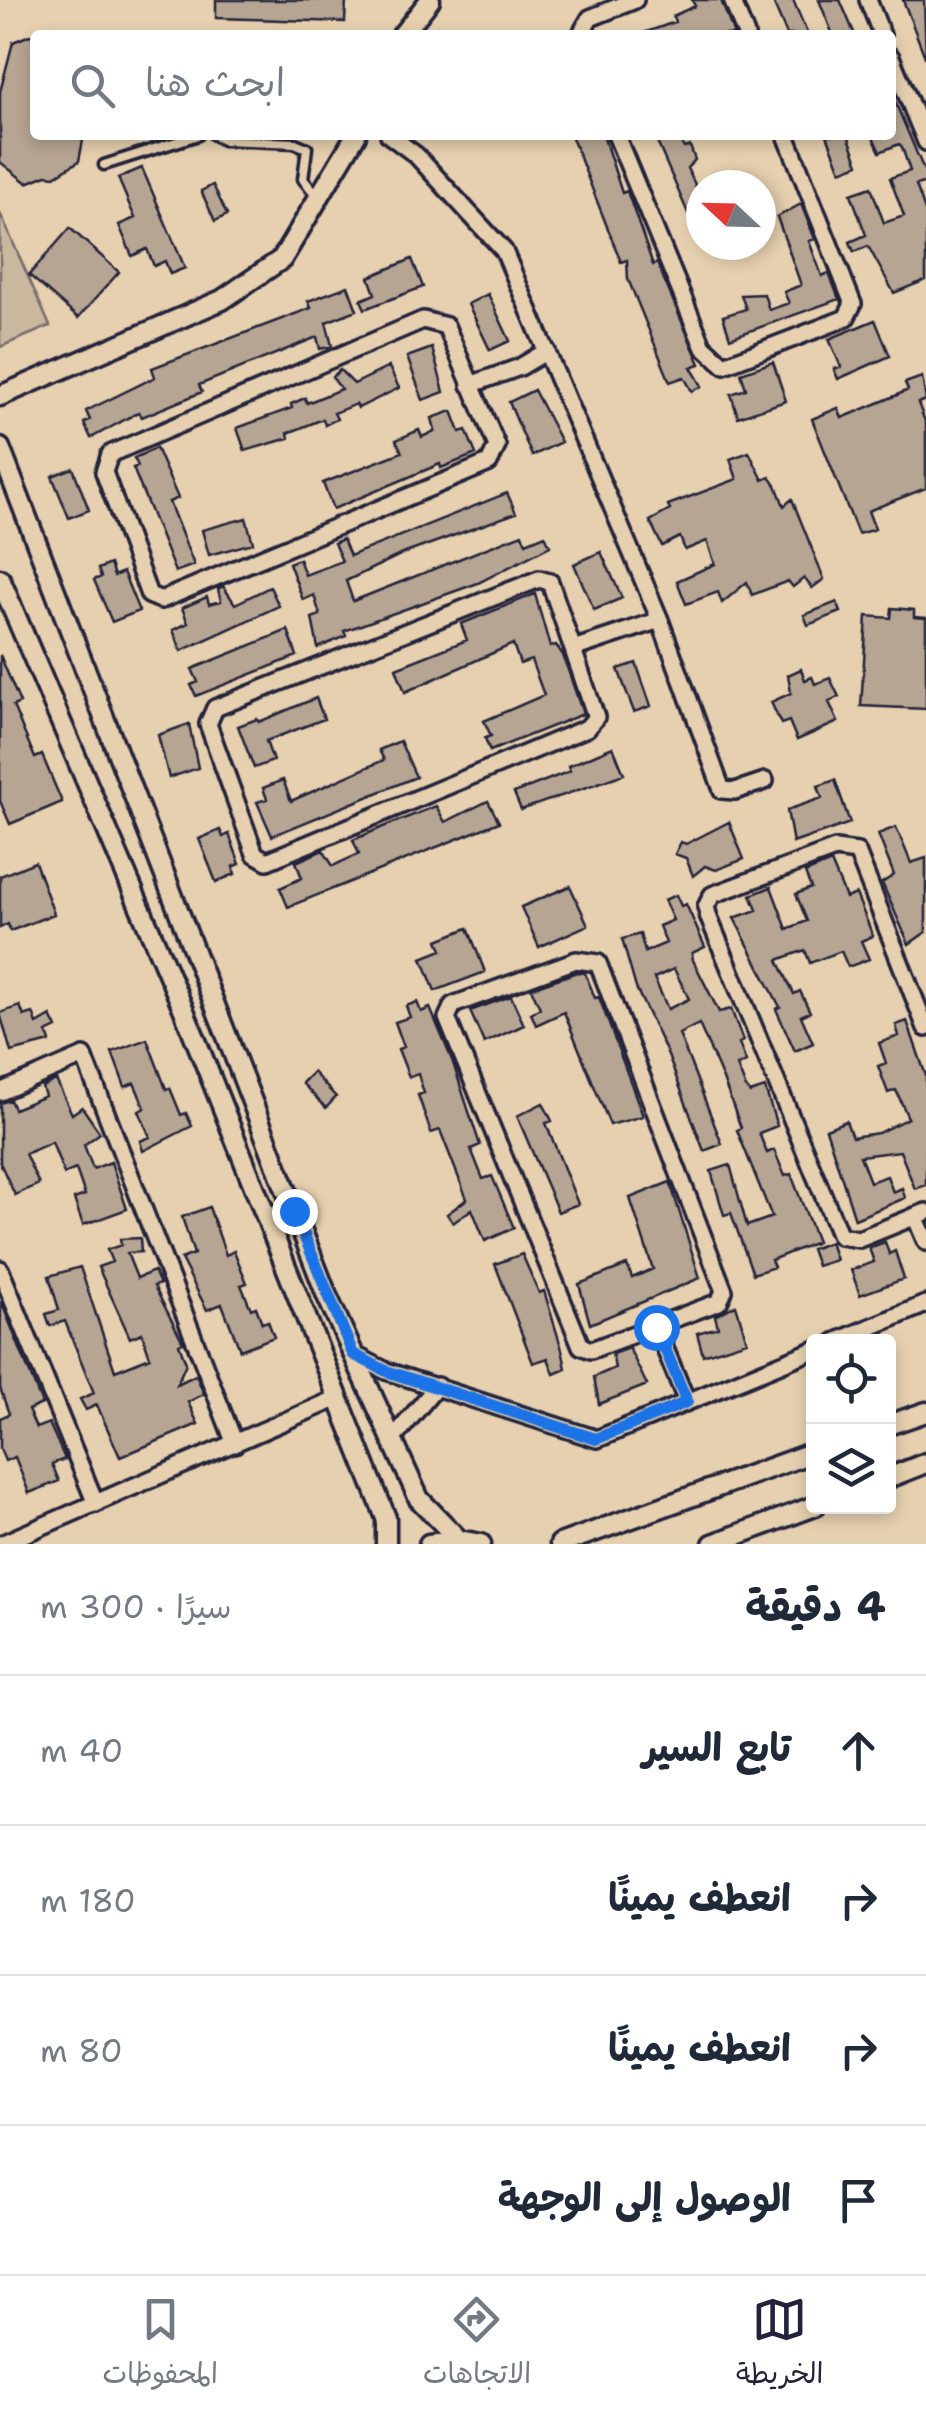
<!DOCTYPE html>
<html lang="ar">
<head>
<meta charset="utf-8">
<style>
	body { margin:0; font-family:"Shantell Sans","Playpen Sans Arabic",sans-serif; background:#f2f2f3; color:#1f2937; direction:rtl }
	.controls { position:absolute; right:30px; bottom:30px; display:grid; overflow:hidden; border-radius:10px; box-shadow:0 5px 15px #0003 }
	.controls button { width:90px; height:90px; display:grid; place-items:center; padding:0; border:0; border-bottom:2px solid #e0e1e3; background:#fff; color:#1f2937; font:50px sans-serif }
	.compass { position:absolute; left:686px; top:170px; width:90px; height:90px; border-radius:50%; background:#fff; box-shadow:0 5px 15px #0003; rotate:292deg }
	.stop { position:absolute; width:30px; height:30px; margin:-22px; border:8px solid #1a73e8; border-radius:50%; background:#fff }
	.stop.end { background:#1a73e8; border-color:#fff; box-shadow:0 2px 10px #0008 }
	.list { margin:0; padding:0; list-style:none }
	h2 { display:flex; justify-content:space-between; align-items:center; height:130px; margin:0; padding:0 40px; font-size:42px }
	h2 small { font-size:32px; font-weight:400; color:#747a83 }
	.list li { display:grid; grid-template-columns:65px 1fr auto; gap:30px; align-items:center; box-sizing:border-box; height:150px; padding:0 40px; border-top:2px solid #e0e1e3 }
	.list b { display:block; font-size:38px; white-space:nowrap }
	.list em { font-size:32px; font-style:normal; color:#747a83 }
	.icon { flex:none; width:55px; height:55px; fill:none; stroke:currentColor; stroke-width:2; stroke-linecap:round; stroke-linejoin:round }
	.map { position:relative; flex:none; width:926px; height:1544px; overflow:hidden; direction:ltr }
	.search { position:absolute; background:#fff; box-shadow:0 5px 15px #0003; left:30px; right:30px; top:30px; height:110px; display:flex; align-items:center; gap:25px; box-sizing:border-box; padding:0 35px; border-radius:10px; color:#747a83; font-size:38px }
	.sheet { height:730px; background:#fff }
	nav { display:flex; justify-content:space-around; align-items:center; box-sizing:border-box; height:140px; border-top:2px solid #e0e1e3; background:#fff; font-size:28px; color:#747a83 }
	nav a { display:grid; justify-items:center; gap:5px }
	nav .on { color:#22223b }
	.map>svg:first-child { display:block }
	.green { fill:#c9b79e; stroke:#766c6c; stroke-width:2.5 }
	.building { fill:#b6a592; stroke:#22223b; stroke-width:2.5; fill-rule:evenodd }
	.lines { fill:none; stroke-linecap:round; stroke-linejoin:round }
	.service-casing { stroke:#22223b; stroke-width:15 }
	.minor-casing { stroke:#22223b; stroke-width:22 }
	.tertiary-casing { stroke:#22223b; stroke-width:25 }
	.service { stroke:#e6d0af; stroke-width:8 }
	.minor { stroke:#e6d0af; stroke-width:15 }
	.tertiary { stroke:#e6d0af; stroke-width:18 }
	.route { stroke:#1a73e8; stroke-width:12 }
</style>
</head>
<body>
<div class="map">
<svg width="926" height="1544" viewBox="0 0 926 1544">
	<rect width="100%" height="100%" fill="#e6d0af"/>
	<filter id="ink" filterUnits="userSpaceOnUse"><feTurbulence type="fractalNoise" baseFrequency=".01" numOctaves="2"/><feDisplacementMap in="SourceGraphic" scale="20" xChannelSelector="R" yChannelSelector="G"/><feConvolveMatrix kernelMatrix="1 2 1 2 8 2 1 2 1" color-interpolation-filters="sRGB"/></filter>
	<g filter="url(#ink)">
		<!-- green -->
		<path class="green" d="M0 213 50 326 0 347Z"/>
		<!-- building -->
		<path class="building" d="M216 0H346L345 22 216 18Z
			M692 0H721L734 35H638L675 22 673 16 695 6Z
			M772 0H793L808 35H787Z
			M819 0H840L855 35H833Z
			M903 0H924L926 57H925Z
			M30 35 35 38V135H84L79 161 55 176 46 175 27 183 0 162V92L13 42Z
			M891 92 926 175V182L916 185 926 213V280L894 293 868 246 854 252 850 242 866 235 851 194 871 187 884 223 904 216 890 178 910 171 902 147 899 144 880 152 872 135H891Z
			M571 135H603L622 193 627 191 653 265 657 263 700 364 691 367 702 386 692 391 684 377 670 382 628 279 627 260 621 262Z
			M654 135H677L684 148 690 146 695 160 687 168 701 197V243Z
			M827 135H848L859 164 841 171Z
			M142 168 185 268 170 274 165 261 154 266 147 249 132 256 119 225 135 218 118 178Z
			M213 185 227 215 215 221 201 191Z
			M801 204 815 239 809 241 822 276 829 273 839 299 730 338 723 316 746 309 741 295 764 294 769 310 789 303 784 292 801 285 777 217Z
			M70 228 119 272 78 318 29 275Z
			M412 259 423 287 365 309 361 300 375 294 369 277Z
			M348 286 357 310 326 322 332 346 320 349 317 337 199 385 202 392 142 417 139 412 91 438 84 423 90 420 86 411 155 377 152 368 311 308 308 301Z
			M488 294 510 341 490 350 468 304Z
			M875 320 890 356 838 379 834 369 841 367 829 339Z
			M432 348 444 392 423 400 407 357Z
			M773 362 786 401 738 417 731 394 746 389 741 373Z
			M389 367 399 388 358 408 356 404 334 413 337 419 325 425 323 419 288 433 289 438 245 451 237 428 292 408 291 404 305 398 307 403 341 389 332 377 340 370 354 384Z
			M922 377 926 400 918 403 926 424V488L868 511 875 529 858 534 812 419 838 408 842 418 895 396 908 390 905 383Z
			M534 390 561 442 532 456 509 402Z
			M452 411 460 432 466 430 476 454 441 468 440 464 333 509 323 483 402 452 396 440 419 430 422 437 435 431 432 418Z
			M156 448 178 498 169 502 194 565 175 572 133 468 138 466 134 458Z
			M749 452 763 480 770 477 776 485 784 506 792 499 824 579 812 588 804 578 793 587 788 581 752 595 747 582 722 603 718 592 686 604 677 581 715 564 707 541 685 550 680 537 662 546 650 521 670 510 668 505 737 479 730 459Z
			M73 468 89 510 69 518 52 476Z
			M507 493 516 513 400 555 346 581 353 601 522 534 526 543 545 535 550 546 478 583 344 631 346 636 318 648 312 618 320 615 314 595 303 600 289 563 299 559 305 575 342 561 334 543 343 539 350 556Z
			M246 518 253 543 209 555 202 530Z
			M601 552 622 598 594 610 574 564Z
			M110 564 114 576 123 572 139 611 112 622 94 580 101 577 98 569Z
			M223 586 235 604 270 587 279 606 181 651 173 630 188 623 182 608 207 597 209 604 221 601 218 589Z
			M535 594 550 647 556 645 563 655 583 714 490 751 485 738 491 736 484 721 544 695 531 660 520 664 513 644 405 692 396 668 467 640 461 624Z
			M837 602 841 612 808 625 804 615Z
			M892 608 914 610V617L926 618V709L861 706 867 616 891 618Z
			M288 630 297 656 196 696 191 685 198 682 192 669Z
			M0 655 20 703 13 706 35 758 42 755 62 802 10 824 0 801Z
			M636 663 651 706 634 712 618 669Z
			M801 669 805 680 812 677 815 684 830 678 839 697 829 702 838 722 797 740 789 721 781 724 771 702 791 693 788 675Z
			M316 698 324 719 266 741 273 761 254 768 238 726 257 719 259 722Z
			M189 724 198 768 169 778 158 735Z
			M400 741 416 777 272 836 257 802 267 799 263 788 283 780 291 801 384 760 379 750Z
			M613 747 624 774 521 810 514 793 570 771 568 766Z
			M835 780 850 823 793 843 787 810 822 798 818 786Z
			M488 801 499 822 288 907 280 888 302 878 296 862 323 850 333 866 359 854 353 840 383 827 436 806 445 822Z
			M729 822 744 859 716 870 705 866 693 876 686 858 675 854 681 842 686 844Z
			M896 827 911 863 926 858V932L909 944 882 883 894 875 878 834Z
			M220 830 223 837 229 834 240 864 233 867 235 874 216 882 199 839Z
			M35 862 54 914 10 931 8 924 0 928V876Z
			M831 862 846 898 856 894 873 936 861 941 869 959 848 967 841 951 810 963 805 950 778 960 794 994 800 991 810 1012 801 1016 813 1043 795 1051 776 1009 780 1007 734 918 757 910 751 895 771 887 787 929 807 921 796 894 811 888 805 873Z
			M570 886 588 925 539 947 521 907Z
			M676 895 681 906 686 904 705 947 692 953 693 960 719 1012 731 1009 743 1041 739 1043 746 1062 737 1066 745 1086 750 1093 765 1088 777 1126 759 1133 767 1153 774 1150 785 1176 791 1174 817 1242 771 1260 774 1267 753 1274 731 1213 724 1215 711 1171 730 1165 747 1226 772 1217 737 1130 741 1128 723 1079 699 1024 679 1034 722 1144 704 1151 667 1053 636 988 622 939 640 934 645 952 666 943 659 926 673 920 664 900ZM674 969 689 999 668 1009 654 978Z
			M468 928 485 972 435 991 422 958 442 950 438 940Z
			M577 972 585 973 595 998 599 997 643 1116 610 1125 564 1012 536 1025 531 1013 540 1008 531 988Z
			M511 996 524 1025 484 1043 470 1011Z
			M417 1002 421 1012 430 1008 452 1060 480 1145 471 1149 483 1179 492 1176 514 1228 485 1241 472 1209 453 1223 447 1214 467 1199 440 1130 431 1133 418 1095 424 1093 418 1074 409 1077 398 1049 404 1047 395 1022 410 1017 406 1006Z
			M20 1006 24 1016 33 1013 37 1024 51 1016 57 1028 47 1033 50 1042 11 1052 0 1013Z
			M907 1021 926 1076V1185L915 1189 900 1151 860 1156 870 1182 887 1176 893 1192 902 1188 905 1198 855 1219 826 1129 846 1121 852 1137 878 1133 908 1118 896 1090 888 1093 878 1066 886 1063 879 1043 899 1036 896 1025Z
			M147 1039 166 1089 170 1088 181 1115 186 1113 192 1126 143 1151 140 1141 150 1137 139 1111 145 1108 134 1083 125 1087 112 1052Z
			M313 1072 336 1097 326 1108 302 1083Z
			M56 1080 72 1114 82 1107 100 1133 84 1145 93 1169 111 1162 127 1209 83 1225 74 1199 85 1195 76 1169 64 1174 52 1142 25 1154 39 1184 15 1195 0 1163V1103L10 1100 14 1109 45 1096 42 1087Z
			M543 1103 552 1121 546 1123 578 1204 558 1212 517 1116Z
			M670 1182 700 1278 590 1324 579 1284 627 1265 632 1278 653 1269 630 1198Z
			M209 1207 226 1255 234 1251 247 1283 241 1285 251 1309 256 1307 262 1323 268 1321 274 1337 240 1350 222 1304 207 1310 181 1259 194 1254 182 1217Z
			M140 1238 141 1252 127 1253 137 1278 154 1271 160 1284 154 1286 183 1342 179 1344 186 1363 177 1384 196 1375 204 1394 188 1402 198 1424 120 1457 97 1405 86 1410 80 1399 94 1393 65 1321 50 1326 46 1314 59 1310 49 1276 80 1267 115 1371 150 1357 142 1333 130 1338 98 1267 112 1262 107 1250 121 1245 120 1239Z
			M830 1242 836 1260 817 1266 811 1249Z
			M885 1242 889 1254 895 1251 904 1279 860 1295 851 1270 874 1262 869 1248Z
			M522 1254 539 1293 544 1291 563 1353 566 1369 554 1374 548 1358 533 1363 495 1264Z
			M1 1301 42 1404 28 1410 36 1428 49 1423 65 1459 52 1464 59 1481 29 1493 15 1457 5 1461 0 1449V1418L9 1414 0 1388Z
			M736 1305 747 1341 703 1355 697 1333 718 1327 715 1316Z
			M629 1348 647 1385 599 1404 594 1377 615 1368 612 1354Z"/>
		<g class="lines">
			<defs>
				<path id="service" d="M214 135 223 140 295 143 307 148 303 179 317 196
					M104 165 198 135"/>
				<path id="minor" d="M732 0 746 35
					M868 0 882 35
					M580 35 590 18 635 0
					M891 57 926 142
					M389 135 416 155 504 251 660 620 722 790 735 791 765 781
					M616 135 703 346 724 365 846 318 853 304 786 135
					M423 320 446 326 497 446 489 463 161 600 149 595 104 472 110 454Z
					M470 385 520 367 547 351
					M539 579 550 582 596 717 587 728 267 861 255 854 208 724 215 708Z
					M576 648 660 620
					M576 960 598 963 724 1291 719 1302 591 1350 581 1346 447 1018 453 1005Z
					M926 1028 857 852 835 849 712 895 706 907 709 918 840 1236 859 1239 926 1212
					M0 1092 84 1056 235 1444
					M915 1216 926 1242
					M0 1269 96 1504
					M656 1327 687 1402
					M835 1342 926 1304
					M353 1354 386 1371 597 1439 814 1350
					M392 1440 437 1386
					M1 1544 338 1398"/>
				<path id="tertiary" d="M402 35 430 0
					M0 396 222 300 282 259 356 135
					M0 448 327 1296 419 1499 459 1540
					M0 579 183 1008 386 1518V1544
					M888 1425 926 1412
					M888 1478 926 1463
					M429 1544 459 1540 481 1544
					M560 1544 814 1452
					M713 1544 815 1506"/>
			</defs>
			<!-- service casing -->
			<use href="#service" class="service-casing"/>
			<!-- minor casing -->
			<use href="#minor" class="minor-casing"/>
			<!-- tertiary casing -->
			<use href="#tertiary" class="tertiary-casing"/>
			<!-- service -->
			<use href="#service" class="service"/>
			<!-- minor -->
			<use href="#minor" class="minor"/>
			<!-- tertiary -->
			<use href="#tertiary" class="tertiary"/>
		</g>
	</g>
	<g class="lines" filter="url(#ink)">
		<!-- route -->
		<path class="route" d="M294 1211 353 1354 386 1371 596 1439 687 1402 656 1327"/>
	</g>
</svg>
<div class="controls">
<button><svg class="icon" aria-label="locate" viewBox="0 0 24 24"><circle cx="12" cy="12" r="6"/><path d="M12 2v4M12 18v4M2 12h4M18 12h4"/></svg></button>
<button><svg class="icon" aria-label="layers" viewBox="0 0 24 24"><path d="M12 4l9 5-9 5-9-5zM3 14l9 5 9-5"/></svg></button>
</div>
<svg class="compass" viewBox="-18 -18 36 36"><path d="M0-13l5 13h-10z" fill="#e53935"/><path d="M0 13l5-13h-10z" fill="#747a83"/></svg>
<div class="stop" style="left:656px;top:1327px"></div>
<div class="stop end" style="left:294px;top:1211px"></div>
<div class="search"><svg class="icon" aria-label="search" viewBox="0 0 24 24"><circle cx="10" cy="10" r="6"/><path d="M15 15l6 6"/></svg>ابحث هنا</div>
</div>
<section class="sheet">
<h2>4 دقيقة<small>سيرًا · 300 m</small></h2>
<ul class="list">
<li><svg class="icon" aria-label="ahead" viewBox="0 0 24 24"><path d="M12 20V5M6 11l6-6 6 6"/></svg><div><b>تابع السير</b></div><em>40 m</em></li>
<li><svg class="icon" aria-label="right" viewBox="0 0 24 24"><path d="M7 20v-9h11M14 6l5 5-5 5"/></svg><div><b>انعطف يمينًا</b></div><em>180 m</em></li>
<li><svg class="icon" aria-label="right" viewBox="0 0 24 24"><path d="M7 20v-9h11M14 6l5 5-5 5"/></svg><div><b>انعطف يمينًا</b></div><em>80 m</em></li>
<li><svg class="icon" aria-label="arrive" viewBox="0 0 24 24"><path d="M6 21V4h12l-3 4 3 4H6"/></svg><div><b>الوصول إلى الوجهة</b></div></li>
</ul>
</section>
<nav>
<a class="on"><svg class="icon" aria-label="map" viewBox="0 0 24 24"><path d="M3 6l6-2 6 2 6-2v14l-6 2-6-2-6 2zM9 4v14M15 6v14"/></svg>الخريطة</a>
<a><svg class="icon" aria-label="directions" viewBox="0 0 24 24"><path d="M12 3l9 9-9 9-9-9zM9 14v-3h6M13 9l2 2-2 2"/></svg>الاتجاهات</a>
<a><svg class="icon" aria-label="saved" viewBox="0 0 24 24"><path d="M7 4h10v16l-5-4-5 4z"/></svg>المحفوظات</a>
</nav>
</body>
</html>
